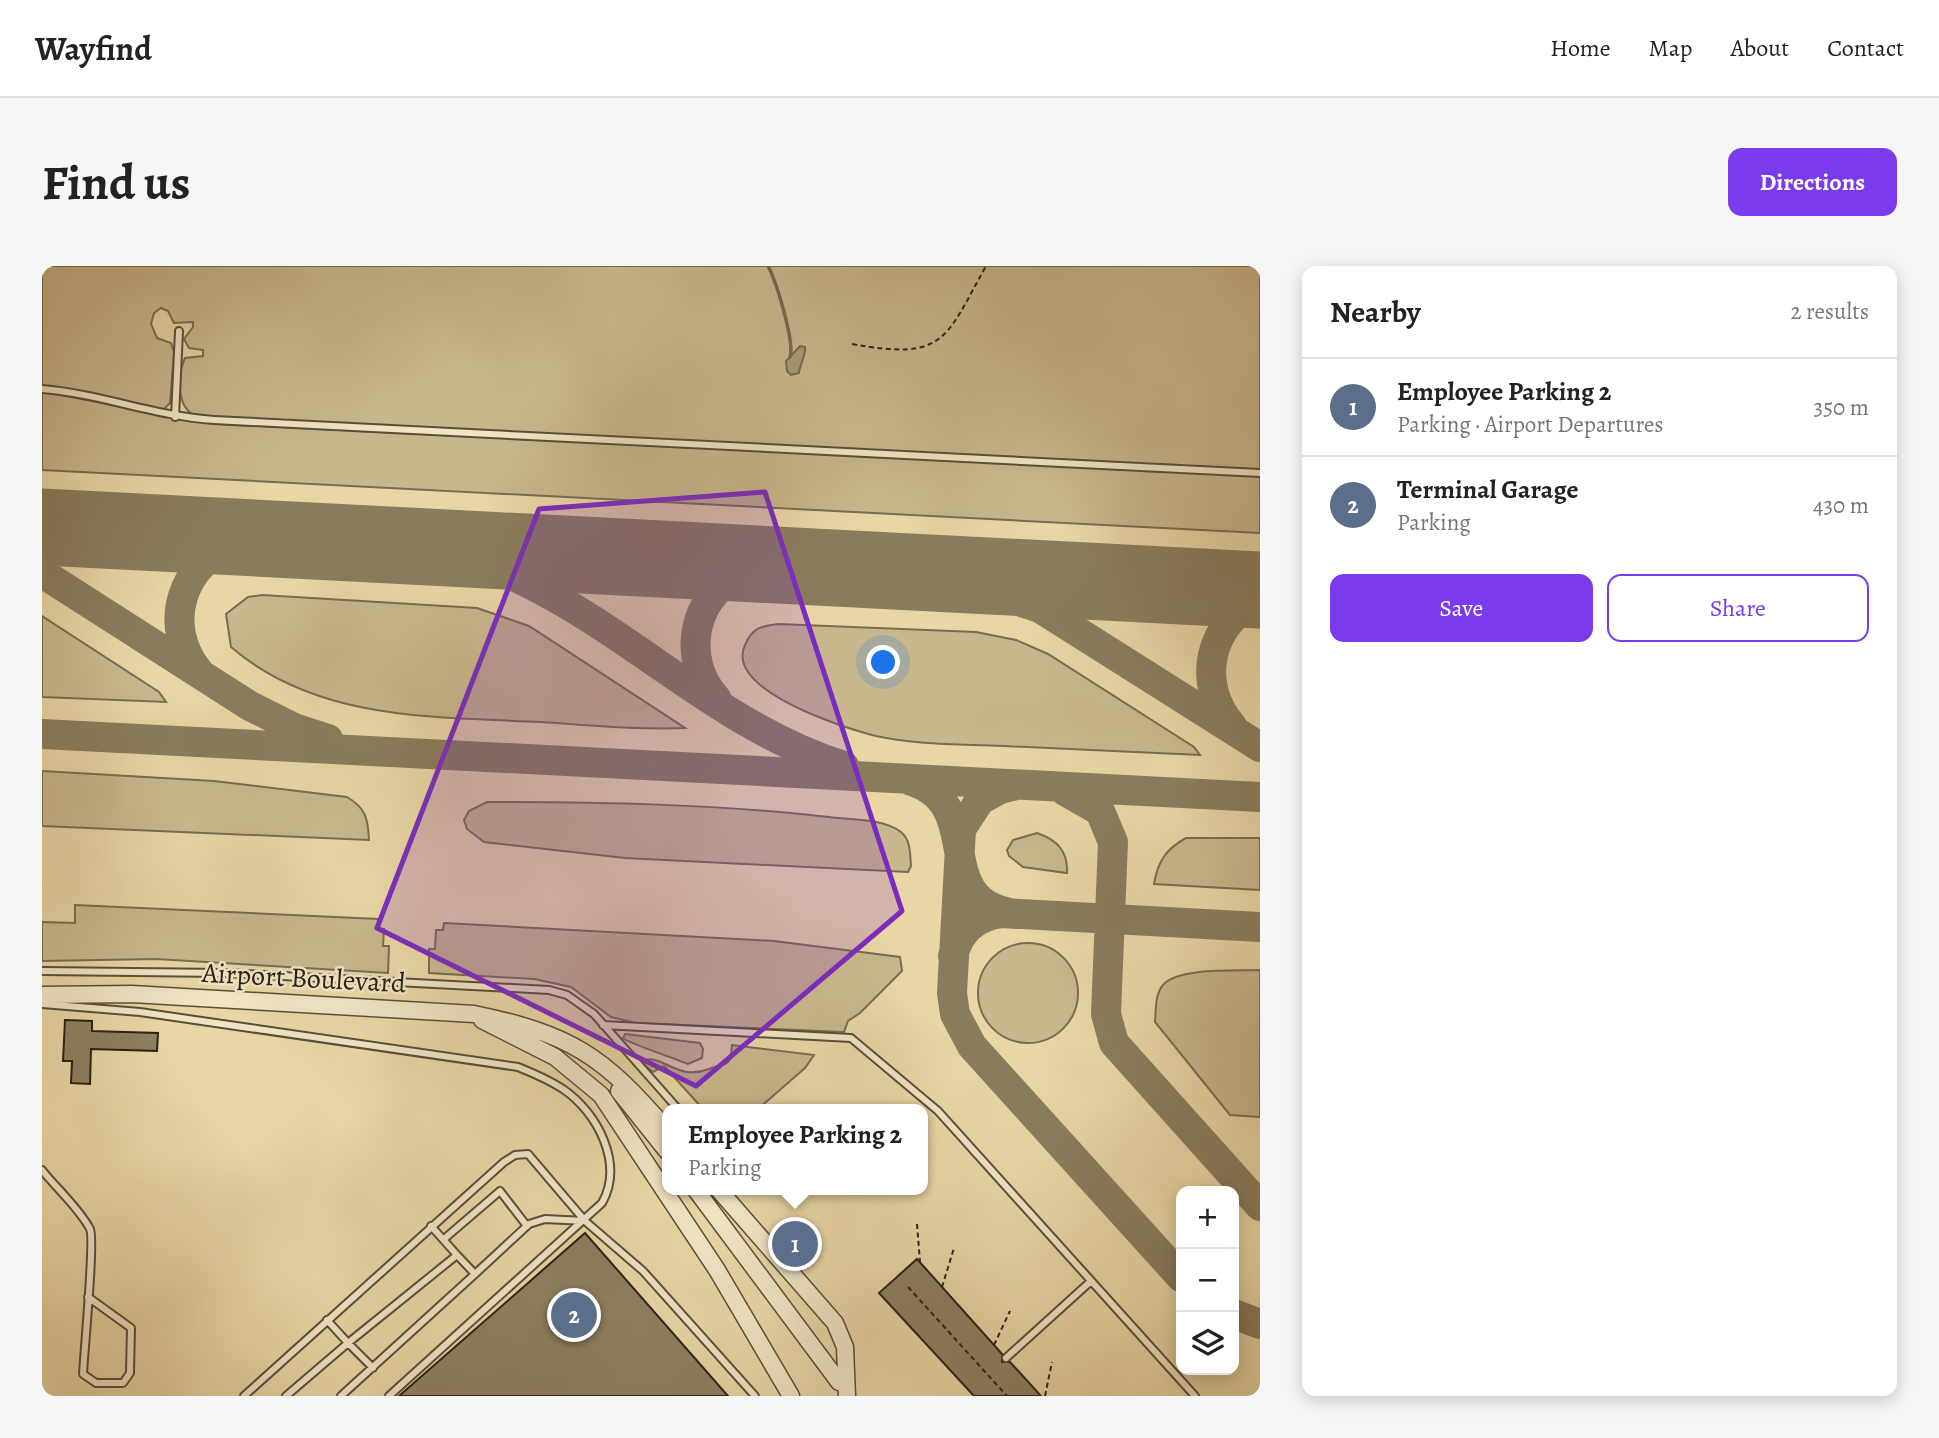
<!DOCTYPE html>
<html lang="en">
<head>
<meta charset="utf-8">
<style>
	body { margin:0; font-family:Alegreya,serif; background:#f6f6f6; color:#222 }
	.controls { position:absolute; right:21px; bottom:21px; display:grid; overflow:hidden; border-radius:14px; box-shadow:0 4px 18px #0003 }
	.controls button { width:63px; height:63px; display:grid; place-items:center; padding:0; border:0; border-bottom:2px solid #e0e0e0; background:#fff; color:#222; font:35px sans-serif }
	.you { position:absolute; left:842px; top:397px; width:24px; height:24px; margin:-18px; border:5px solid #fff; border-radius:50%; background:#1a73e8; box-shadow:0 0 0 10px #1a73e833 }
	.badge { display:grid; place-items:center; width:46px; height:46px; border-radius:50%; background:#7c3aed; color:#fff; font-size:23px; font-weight:700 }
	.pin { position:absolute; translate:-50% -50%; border:4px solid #fff; box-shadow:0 2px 7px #0006 }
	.popup { position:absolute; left:620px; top:838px; width:266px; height:91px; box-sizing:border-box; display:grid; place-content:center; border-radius:14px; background:#fff; filter:drop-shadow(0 2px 5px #0005); font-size:23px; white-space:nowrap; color:#767676 }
	.popup b { font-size:26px; color:#222 }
	.popup::after { content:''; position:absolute; left:50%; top:100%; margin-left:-14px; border:14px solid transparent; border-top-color:#fff }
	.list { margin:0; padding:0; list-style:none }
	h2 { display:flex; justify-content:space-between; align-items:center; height:91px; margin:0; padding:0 28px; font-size:30px }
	h2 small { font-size:23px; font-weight:400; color:#767676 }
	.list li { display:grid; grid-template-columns:46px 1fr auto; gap:21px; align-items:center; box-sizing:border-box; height:98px; padding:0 28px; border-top:2px solid #e0e0e0 }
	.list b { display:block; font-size:26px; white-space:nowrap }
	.list p { margin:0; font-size:23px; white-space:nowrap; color:#767676 }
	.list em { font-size:23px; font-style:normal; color:#767676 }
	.actions { display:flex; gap:14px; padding:21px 28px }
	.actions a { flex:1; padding:16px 0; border:2px solid #7c3aed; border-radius:14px; text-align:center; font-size:24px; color:#7c3aed }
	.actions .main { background:#7c3aed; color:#fff }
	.icon { flex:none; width:38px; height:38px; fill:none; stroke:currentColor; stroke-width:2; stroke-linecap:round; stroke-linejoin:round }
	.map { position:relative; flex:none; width:1218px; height:1130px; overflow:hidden; border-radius:14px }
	header { display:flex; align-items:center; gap:42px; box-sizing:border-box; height:98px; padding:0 35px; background:#fff; border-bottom:2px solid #e0e0e0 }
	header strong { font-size:33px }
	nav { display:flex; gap:38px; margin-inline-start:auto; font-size:24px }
	.intro { display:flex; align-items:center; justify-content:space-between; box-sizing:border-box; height:168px; padding:0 42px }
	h1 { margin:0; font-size:49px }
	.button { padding:18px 32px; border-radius:14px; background:#7c3aed; color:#fff; font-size:24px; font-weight:700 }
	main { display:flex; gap:42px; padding:0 42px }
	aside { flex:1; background:#fff; border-radius:14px; box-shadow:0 4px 18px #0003 }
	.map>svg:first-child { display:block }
	.green { fill:#c8b78d; stroke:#796c51; stroke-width:2 }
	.water { fill:#a79874; stroke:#75684e; stroke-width:2 }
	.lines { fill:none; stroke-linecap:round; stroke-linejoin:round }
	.stream { stroke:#75684e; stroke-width:3.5 }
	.taxiway { stroke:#897c5d; stroke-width:30 }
	.runway { stroke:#897c5d; stroke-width:77 }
	.building { fill:#8d7f60; stroke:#2a2115; stroke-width:2 }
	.service-casing { stroke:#5a4e39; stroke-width:10 }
	.tertiary-casing { stroke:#5a4e39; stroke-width:19 }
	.path { stroke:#2a2115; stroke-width:2; stroke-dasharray:5 3.5; stroke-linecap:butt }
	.service { stroke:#f0e4c4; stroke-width:6 }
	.tertiary { stroke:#f0e4c4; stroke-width:16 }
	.marked { fill:#7b2cbf; fill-opacity:0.2; stroke:#7b2cbf; stroke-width:5; stroke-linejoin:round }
	.labels { text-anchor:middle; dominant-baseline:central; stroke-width:5; stroke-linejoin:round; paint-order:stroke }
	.street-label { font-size:28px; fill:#2a2115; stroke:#f0e4c4 }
</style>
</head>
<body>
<header>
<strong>Wayfind</strong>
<nav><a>Home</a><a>Map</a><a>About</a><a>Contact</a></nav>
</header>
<div class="intro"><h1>Find us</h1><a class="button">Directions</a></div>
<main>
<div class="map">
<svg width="1218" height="1130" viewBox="0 0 1218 1130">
	<rect width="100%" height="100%" fill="#e8d6a5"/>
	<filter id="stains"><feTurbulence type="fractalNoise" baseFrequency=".00286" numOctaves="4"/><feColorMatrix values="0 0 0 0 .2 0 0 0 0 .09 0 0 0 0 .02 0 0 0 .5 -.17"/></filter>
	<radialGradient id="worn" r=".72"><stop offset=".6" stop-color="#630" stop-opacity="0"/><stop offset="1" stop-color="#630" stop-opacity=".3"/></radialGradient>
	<!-- green -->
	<path class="green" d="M0 0H1218V204L154 150C134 142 135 109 143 92L161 90V84L147 82 142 73 151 61V56L132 57 126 45 119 42 112 47 109 58 115 72 129 77 132 86 128 137 120 145 51 128 0 120Z
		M0 126C59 133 115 153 175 158L1218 210V267L0 204Z
		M220 329 435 342 487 360 643 462C596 464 547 459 499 456 393 451 275 455 189 381L184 348 206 331Z
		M0 350 117 426 124 436 0 431Z
		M736 358 934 366 974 374 1006 388 1152 481 1158 489C1092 486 1026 483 961 480 919 478 875 479 834 470 802 462 682 424 703 379 710 362 719 360 736 358Z
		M0 505 172 515 305 531C324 542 326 553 327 574L0 560Z
		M445 536C559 536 673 538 787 551 808 554 841 552 859 566 869 574 868 589 869 600L866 606 583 592 442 576 425 563 422 554 427 545Z
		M995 567C1016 574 1026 586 1025 607L981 601 967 590 965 584 971 574Z
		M1144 572H1218V624L1112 618C1116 595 1124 583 1144 572Z
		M33 639 336 653V663H342L341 680H347L346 707 114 693 0 695V656L33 657Z
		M402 657 732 675 858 691 860 705 818 747 806 755 802 766 594 757 569 751 529 721 492 713 387 707V683H393L394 664H401Z
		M936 727a50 50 0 1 1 100 0a50 50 0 1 1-100 0Z
		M1218 704V851L1188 849 1113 756C1114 744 1113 728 1121 719 1135 701 1196 705 1218 704Z
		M583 768 658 777 661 783 660 792 646 798C635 793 585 777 581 772Z
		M690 779 772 789 763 802 716 843H661L622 800 611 806 598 795C622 786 633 816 667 803 685 795 688 804 690 779Z"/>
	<!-- water -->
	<path class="water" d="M758 80 763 81C764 89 758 98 757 107L749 109 745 105 744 95Z"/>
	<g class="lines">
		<!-- stream -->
		<path class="stream" d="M726 0C734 15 753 76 748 91"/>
		<!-- taxiway -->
		<path class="taxiway" d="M0 275 313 277
			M319 278C375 285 433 291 484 316 594 370 683 463 802 500
			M822 303 925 318 998 342 1218 481
			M0 307 208 440 252 462 286 473
			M157 406C119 361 139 294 195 278
			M674 432C640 396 649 331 696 310 719 299 746 302 771 301
			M1190 460C1153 418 1167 355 1218 333
			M0 468 1218 531
			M867 514C949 538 883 637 975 648
			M971 520 958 523 938 534 919 563 910 727 913 748 930 780 1139 1011
			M1023 525 1058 545 1071 576 1064 748 1072 777 1218 940
			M911 690C917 665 935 650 959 647L1218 661
			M1192 1048 1218 1058"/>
		<!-- runway -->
		<path class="runway" d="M0 261 1218 324"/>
	</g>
	<!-- building -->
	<path class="building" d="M23 754 50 755V765L116 767 115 785 49 783 48 818 29 817 30 795H21Z
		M543 967 686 1130H357Z
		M875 993 960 1088V1096H968L999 1130H932L837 1027Z"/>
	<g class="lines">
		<defs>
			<path id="service" d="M0 123C59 128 113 150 172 154L1218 207
				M133 151 137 65
				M0 705 183 707 507 724 525 729 552 748 636 843
				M0 738 98 746 476 801C491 807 507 814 521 823 556 847 582 898 560 937L347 1130
				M561 759 809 772 896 845 1153 1130
				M0 904C15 923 37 942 48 963 53 973 42 1087 41 1108L54 1117H81L88 1107 89 1062 46 1031
				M389 960 415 989
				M402 973 458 925 485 960
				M285 1054 306 1077 415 989 433 1008 487 958 503 953 543 955
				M964 1092 1049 1015
				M202 1130 462 896 473 889 486 888 543 955 601 1005 713 1130
				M244 1130 306 1077 331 1102
				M299 1130 433 1008"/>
			<path id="tertiary" d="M0 729 90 728 432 748C528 768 561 789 625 864
				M440 754 513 791 559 829 675 1004 749 1130
				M577 825 625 885
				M654 924 797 1116
				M677 924 793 1057 803 1081 805 1130"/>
		</defs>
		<!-- service casing -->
		<use href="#service" class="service-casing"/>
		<!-- tertiary casing -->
		<use href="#tertiary" class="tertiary-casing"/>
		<!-- path -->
		<path class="path" d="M810 78C904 95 903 73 944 0
			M875 958 878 996
			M866 1021 965 1130
			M900 1021 912 982
			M952 1079 968 1045
			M1003 1130 1010 1096"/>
		<!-- service -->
		<use href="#service" class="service"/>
		<!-- tertiary -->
		<use href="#tertiary" class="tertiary"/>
	</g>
	<!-- marked area -->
	<path class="marked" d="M723 226 860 645 654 820 335 662 497 243Z"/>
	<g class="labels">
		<!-- street labels -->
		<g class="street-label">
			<text transform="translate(262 712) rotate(3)">Airport Boulevard</text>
		</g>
	</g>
	<rect width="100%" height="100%" filter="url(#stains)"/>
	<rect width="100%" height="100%" fill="url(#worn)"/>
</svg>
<div class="controls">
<button>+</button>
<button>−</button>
<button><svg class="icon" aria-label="layers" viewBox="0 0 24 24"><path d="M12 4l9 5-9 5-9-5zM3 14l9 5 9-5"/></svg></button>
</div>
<div class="you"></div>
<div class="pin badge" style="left:753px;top:978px;background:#5c6f8a">1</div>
<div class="popup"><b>Employee Parking 2</b>Parking</div>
<div class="pin badge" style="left:532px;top:1049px;background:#5c6f8a">2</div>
</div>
<aside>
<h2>Nearby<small>2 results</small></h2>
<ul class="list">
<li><span class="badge" style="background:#5c6f8a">1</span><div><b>Employee Parking 2</b><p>Parking · Airport Departures</p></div><em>350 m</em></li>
<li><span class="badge" style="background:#5c6f8a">2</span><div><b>Terminal Garage</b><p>Parking</p></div><em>430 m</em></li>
</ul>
<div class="actions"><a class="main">Save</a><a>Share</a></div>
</aside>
</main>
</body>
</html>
